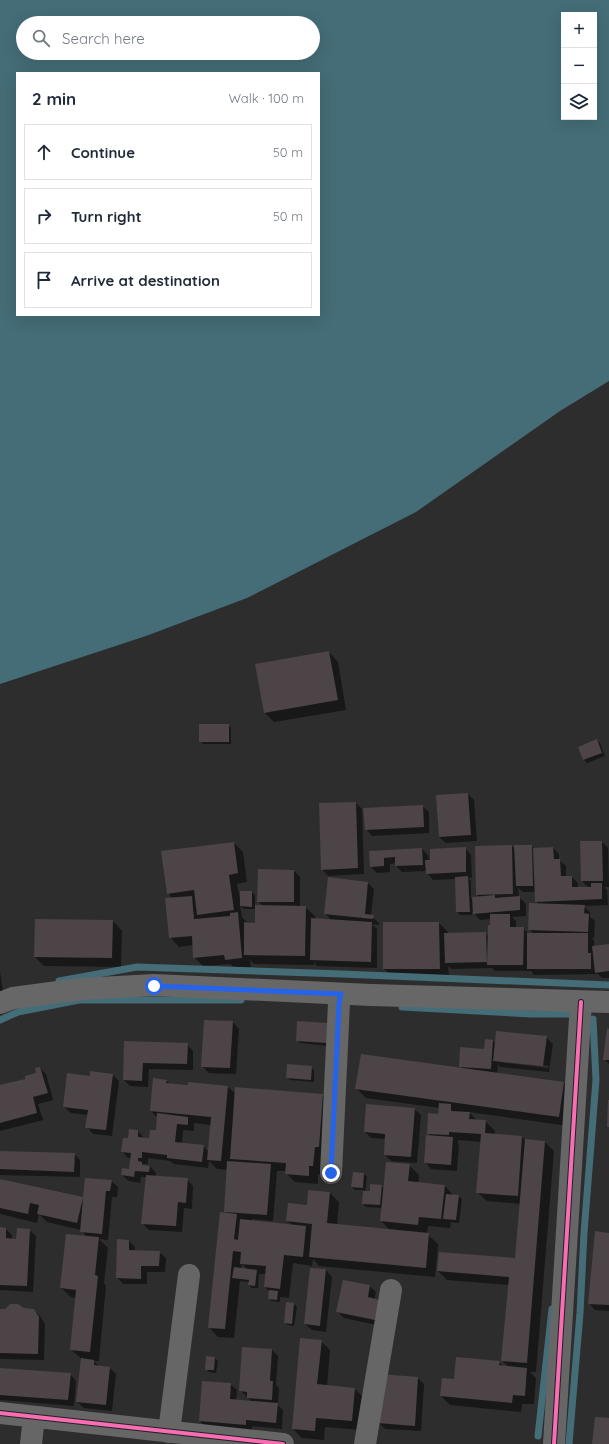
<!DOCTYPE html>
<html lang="en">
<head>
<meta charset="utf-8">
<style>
	body { margin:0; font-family:Quicksand,sans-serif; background:#f6f6f7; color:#1f2937 }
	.controls { position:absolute; right:12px; top:12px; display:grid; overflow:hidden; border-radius:0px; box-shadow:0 4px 16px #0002 }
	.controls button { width:36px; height:36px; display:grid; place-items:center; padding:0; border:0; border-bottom:1px solid #e0e1e3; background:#fff; color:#1f2937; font:20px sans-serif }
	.stop { position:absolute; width:12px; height:12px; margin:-9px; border:3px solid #2563eb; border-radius:50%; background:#fff }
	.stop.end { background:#2563eb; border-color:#fff; box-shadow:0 1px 4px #0008 }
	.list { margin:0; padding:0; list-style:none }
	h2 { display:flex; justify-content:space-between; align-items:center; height:52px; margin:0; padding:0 16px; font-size:17px }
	h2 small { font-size:13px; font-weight:400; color:#747a83 }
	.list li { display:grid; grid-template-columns:26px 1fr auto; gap:12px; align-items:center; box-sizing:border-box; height:56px; margin:0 8px 8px; padding:0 8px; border:1px solid #e0e1e3; border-radius:0px }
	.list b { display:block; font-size:15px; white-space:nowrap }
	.list em { font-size:13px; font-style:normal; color:#747a83 }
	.icon { flex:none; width:22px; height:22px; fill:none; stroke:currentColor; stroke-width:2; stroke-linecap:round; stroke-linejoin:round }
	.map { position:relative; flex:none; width:609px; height:1444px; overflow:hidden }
	.search { position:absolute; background:#fff; box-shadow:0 4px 16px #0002; left:16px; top:16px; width:304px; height:44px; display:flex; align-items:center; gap:10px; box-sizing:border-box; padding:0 14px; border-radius:22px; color:#747a83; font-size:15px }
	.panel { position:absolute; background:#fff; box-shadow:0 4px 16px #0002; left:16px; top:72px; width:304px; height:244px; border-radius:0px }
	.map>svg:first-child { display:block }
	.water { fill:#446d77; fill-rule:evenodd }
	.shadow { fill:#0007; fill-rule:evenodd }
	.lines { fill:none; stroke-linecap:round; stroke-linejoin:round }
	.stream { stroke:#446d77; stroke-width:7 }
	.building { fill:#4c4447 }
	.minor { stroke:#666; stroke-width:22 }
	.major { stroke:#686768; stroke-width:22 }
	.cycleway-casing { stroke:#222225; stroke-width:6 }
	.cycleway { stroke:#f96db3; stroke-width:4 }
	.route { stroke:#2563eb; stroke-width:5 }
</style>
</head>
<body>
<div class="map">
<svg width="609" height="1444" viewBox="0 0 609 1444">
	<rect width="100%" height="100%" fill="#2d2d2e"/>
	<!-- water -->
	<path class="water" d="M0 0H609V381L560 411 416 512 247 598 146 636 0 684ZM564 15H594V117H564ZM23 23H313V53H23ZM17 73H319V315H17Z"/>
	<!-- shadow -->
	<path class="shadow" d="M329 652 338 662 346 710 274 722 265 713Z
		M228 725 231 728V744H203L200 741Z
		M597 740 600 743 605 756 587 763 584 760Z
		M468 794 474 800 477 841 446 843 439 837Z
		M356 803 362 809 364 874 328 876 322 869Z
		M422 806 429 812V833L372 836 366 829Z
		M602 842 608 848 609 887H604L607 890 608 905 584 906 590 912V917L595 921 594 938H591L594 940V947L609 945V978H602L598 974 534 975 531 971H495L492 968 452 969 448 966 449 978H394L384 969 439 923 448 932V934L485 933 489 937 491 919 480 920 472 911V915H460L457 912 456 879 433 880 427 873 426 871 402 872 396 866V863L390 864V872L377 873 371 867 370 852 422 849 428 855 429 861 465 848 471 855 472 878H468L471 881V898H480L477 895 512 846 516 850 532 846 534 849 553 848 559 854V860L566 866V877H572L578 883V888H589L582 881ZM518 888 523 892H536V901L539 905 529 929 534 934H529L523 928H516V921L512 917 526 916V904L519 897Z
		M234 843 243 852 247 882 237 884 240 900 252 892 255 895V906H263L258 901 294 871 300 877V907H305L315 916V920L332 921 325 913 368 883 374 889 371 916 379 923V925L372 924 377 929V968L317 966 314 962V965L254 964 250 960 251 967 235 968 230 964 203 966 194 957 193 945 179 947 170 937 172 898 168 893ZM240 906 244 909H256V924L247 922 242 917Z
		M113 921 122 931 121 967 44 966 35 957Z
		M0 971 3 991 0 992Z
		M233 1022 239 1029 236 1074 209 1073 202 1066Z
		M328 1024 329 1046 300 1043 297 1040Z
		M609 1030V1064L604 1059Z
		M546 1037 553 1044 549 1072 500 1067 498 1064 497 1074 564 1083 573 1093 568 1126 469 1112 477 1121H485L495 1131 494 1135 522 1137 525 1140 545 1142 554 1151 536 1372H530L536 1378 534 1404H522L521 1412 450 1405 441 1396 455 1380 499 1362 504 1367H509L502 1361 509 1285 447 1280 438 1271 516 1259 521 1204 487 1201 477 1192 482 1142 458 1140V1143L459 1145 457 1171 431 1169 425 1162 431 1137 428 1133 439 1115V1108L366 1098 356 1088 462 1069 460 1067 485 1050 493 1041 496 1044ZM500 1060 549 1066 548 1068 500 1062Z
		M125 1042 187 1044 193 1051V1070L149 1069 148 1087 130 1086 124 1080Z
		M311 1067 314 1070V1082L290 1080 287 1077Z
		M40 1068 46 1074 53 1100 38 1104 43 1120 0 1131V1086L26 1079 37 1074Z
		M113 1075 119 1081 112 1136 93 1134 87 1127 88 1115 71 1113 64 1107 91 1077Z
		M166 1080 170 1084 228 1087 236 1094 323 1095 332 1104 322 1175 318 1174V1184L295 1182 286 1173V1171H277L273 1221 252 1219 251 1221 292 1225 287 1221 308 1206 309 1191 330 1193 339 1202 337 1225 391 1231 381 1221 382 1208 366 1207 363 1204 364 1190H355L352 1187 364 1174 367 1177 365 1192H370L381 1185 384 1189 409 1165 419 1175 418 1183 444 1185 453 1195 459 1196 462 1199 459 1223 451 1222 450 1228 428 1226 427 1234 438 1244 435 1277 319 1266 313 1259 312 1266 293 1263 289 1298 280 1297V1302L272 1301 269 1298 270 1292 265 1287 266 1274H259L258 1288H252L249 1285 250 1282 240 1281 234 1338 218 1337 209 1327 227 1214 225 1212 228 1170 217 1169 209 1161 208 1168 174 1164 170 1161 148 1158V1164H142V1166H150L156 1173 155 1177 187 1179 193 1186 192 1209 184 1208 182 1232 149 1230 142 1223 146 1177H141L140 1183 129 1181 122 1175 130 1170 131 1158H128L122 1151 129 1139 138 1131 144 1138 150 1140 157 1131 158 1118 151 1111ZM194 1123 211 1125 208 1151 203 1146 182 1144 183 1130 194 1131ZM242 1264 247 1269H241Z
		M414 1109 421 1115 417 1163 391 1161 385 1155 386 1139 371 1138 365 1132Z
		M0 1152 74 1154 80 1160V1177L0 1175Z
		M0 1180 84 1199 111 1181 118 1187 117 1197H112L108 1240 99 1239 108 1248 104 1283 106 1286 99 1361H93L99 1366 110 1368 116 1374 112 1411 84 1408 77 1402 82 1359 71 1350 76 1298 71 1297 61 1288 87 1237 81 1230 47 1222 39 1214 37 1223 0 1214Z
		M0 1228 6 1229 12 1235V1239L17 1240 29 1230 36 1236 33 1292 0 1290Z
		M609 1234V1311L595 1310 589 1303Z
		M129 1241 135 1247V1251L159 1252 166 1258 165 1272H147V1284H123L117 1277Z
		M311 1269 326 1270 332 1277 326 1332 312 1330 305 1324Z
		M369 1286 376 1292 374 1300 381 1326 344 1318 338 1312Z
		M287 1303 294 1304 297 1307 294 1326 288 1325 285 1322Z
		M0 1310H34L40 1316 45 1324 44 1360 0 1359Z
		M321 1341 330 1350 327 1386 355 1389 364 1398 361 1430 325 1427 324 1440 302 1438 293 1429Z
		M272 1350 278 1356 276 1385 279 1388 278 1405 283 1410 282 1429 252 1426V1431L206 1427 200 1421 203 1382 230 1384 237 1390 236 1401 252 1402 240 1390Z
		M215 1358 218 1361 216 1373 209 1372 206 1369Z
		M0 1369 70 1374 76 1381 74 1406 0 1400Z
		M418 1378 424 1384 421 1431 385 1429 378 1422Z"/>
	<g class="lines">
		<!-- stream -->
		<path class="stream" d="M59 981 137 967 342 974 609 985
			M402 1007 531 1014H573V1020
			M0 1020 18 1012 79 1000H241
			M538 1436 552 1309
			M569 1444 580 1313 584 1233 596 1080 593 1019"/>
	</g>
	<!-- building -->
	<path class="building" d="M329 651 338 700 264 713 255 664Z
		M199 724H229V742H199Z
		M597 739 602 753 583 760 578 747Z
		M468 793 471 835 439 837 436 795Z
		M356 802 358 868 321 870 319 803Z
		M423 805 424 827 365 830 363 808Z
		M580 841H602L603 881H581Z
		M234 842 238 873 229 875 234 910 197 915 194 890 167 894 161 851Z
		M512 845 513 894 476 895 475 846Z
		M514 845H532L533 886H516Z
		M466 847V872L426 874 425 860H430V849Z
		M553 847 554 859H560L561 876H572V887H591V883H602V899L535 902 533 848Z
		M422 848 423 865 395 866V857L384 858V866L370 867 369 851Z
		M258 869 294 870V902H257Z
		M468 876 470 912H456L455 877Z
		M328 877 368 882 365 914 374 915 373 919 324 914Z
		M240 891H252V907L240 906Z
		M495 895V898L520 896V910L473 914 472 897Z
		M192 896 194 919 230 916V913L238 912 242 958 225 960 224 955 193 958 192 936 169 938 165 898Z
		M529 903 585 905 584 913 589 914 588 932 528 930Z
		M255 905 306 906 305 956 244 955V922L255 923Z
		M490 914H510V927H524L523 965H487L488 925H490Z
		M311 918 372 922 371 962 310 960Z
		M35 919 113 920 112 958 34 957Z
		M383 922H439L440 969H383Z
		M486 932 487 962 445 963 444 933Z
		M527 933H588V953H591V969H527Z
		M609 944V971L595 973 592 946Z
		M204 1020 233 1021 230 1068 201 1067Z
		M297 1021 328 1023 327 1043 296 1041Z
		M607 1028 609 1029V1060H603Z
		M496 1031 547 1036 543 1066 493 1061Z
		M485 1039 493 1040 491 1069 459 1067 460 1047 484 1049Z
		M124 1041 188 1043 187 1064 143 1063 142 1081 123 1080Z
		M361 1054 564 1082 559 1117 355 1089Z
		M287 1064 312 1066 311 1080 286 1078Z
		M40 1067 48 1093 33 1097 37 1113 0 1123V1085L25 1079V1076L36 1073 35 1068Z
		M90 1071 113 1074 106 1130 85 1128 88 1110 63 1107 67 1073 90 1076Z
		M153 1078 167 1080 166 1083 188 1085V1082L228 1086 221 1161 207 1160 211 1117 150 1111Z
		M235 1087 323 1094 319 1147H315L313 1166H309V1176L285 1174 286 1163 230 1159Z
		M608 1100H609V1127H607Z
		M439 1103 451 1104V1111L470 1112 469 1119 486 1120 485 1133 522 1136 518 1196 476 1193 481 1134 449 1132V1135L427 1134 428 1113 438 1114Z
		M366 1104 415 1108 411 1157 384 1155 385 1134 364 1132Z
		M157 1113 188 1117V1125L177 1124 175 1142 204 1145 202 1162 167 1158V1155L142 1152V1158H138V1161L142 1162V1165L150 1166 149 1172 135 1171 134 1177 121 1175 122 1168 129 1169 131 1153 121 1152 123 1138H128L129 1129 138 1130V1137L149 1138 150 1130H156Z
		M426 1135 453 1137 451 1165 424 1163Z
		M525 1139 545 1141 527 1363 501 1361 509 1277 437 1271 439 1252 515 1258Z
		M0 1151 75 1153 74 1172 0 1169Z
		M227 1161 271 1164 267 1215 224 1212Z
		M386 1162 410 1164 408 1181 445 1185 441 1219 419 1217 418 1225 380 1221Z
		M353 1172 364 1173 363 1188 351 1187Z
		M146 1175 188 1178 186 1203 178 1202 176 1226 141 1224Z
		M85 1178 112 1180 110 1191H106L102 1234 80 1232 83 1198 77 1223 37 1214 39 1205 30 1203 28 1214 0 1208V1179L83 1197Z
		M370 1184 382 1185 380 1205 362 1204 363 1191H370Z
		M308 1190 330 1192 327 1223 429 1233 426 1268 309 1257 312 1224 286 1221 288 1203 307 1205Z
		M446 1194 459 1195 456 1220 443 1219Z
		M220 1212 237 1214 234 1239 238 1240 240 1219 306 1226 303 1257 284 1255 280 1289 264 1287 266 1266 240 1264 241 1252 233 1251 225 1329 208 1328Z
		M0 1227 6 1228V1238L16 1239 17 1228 30 1229 27 1286 0 1285Z
		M595 1231 609 1233V1305L588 1304Z
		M66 1234 99 1237 95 1275 98 1276 90 1352 70 1350 76 1290 60 1288Z
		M117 1239 129 1240V1250L160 1251 159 1266H141V1279L116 1278Z
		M234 1267 257 1270 255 1286 248 1285 249 1280 232 1278Z
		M310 1268 326 1269 320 1326 304 1324Z
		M343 1280 370 1285 368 1297 379 1300 375 1320 336 1312Z
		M269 1290 278 1291 277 1300 268 1299Z
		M286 1302 294 1303 292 1324 284 1323Z
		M10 1304H18L24 1308 34 1309 39 1317 38 1354 0 1353V1309H5Z
		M300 1338 322 1340 317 1384 355 1388 352 1421 316 1418 315 1431 292 1429Z
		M242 1347 272 1349 270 1381H273L272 1400 247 1398V1392L239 1391Z
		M206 1356 215 1357 214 1370H205Z
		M456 1357 500 1361 499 1365 527 1368 525 1396 513 1395 512 1403 440 1396 442 1378 454 1379Z
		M81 1358 94 1360V1365L110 1367 106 1405 76 1402Z
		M0 1368 71 1373 68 1400 0 1395Z
		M380 1374 418 1377 415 1426 377 1423Z
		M202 1381 231 1383 230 1399 278 1403 276 1423 246 1420V1425L199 1421Z
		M595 1417 609 1418V1444H592Z"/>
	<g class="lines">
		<!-- minor -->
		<path class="minor" d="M331 1173 339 1003 341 994
			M0 1413 283 1444
			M169 1432 189 1275
			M31 1444 34 1417
			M365 1444 391 1290
			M554 1444 581 1002"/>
		<!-- major -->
		<path class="major" d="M0 1003 13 998 81 989 154 985 371 995 609 1002"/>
		<defs>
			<path id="cycleway" d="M0 1413 283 1444
				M554 1444 581 1002"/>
		</defs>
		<!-- cycleway casing -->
		<use href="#cycleway" class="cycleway-casing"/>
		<!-- cycleway -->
		<use href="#cycleway" class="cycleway"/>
	</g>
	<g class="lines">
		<!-- route -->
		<path class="route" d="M154 986 341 994 339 1003 331 1173"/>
	</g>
</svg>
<div class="controls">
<button>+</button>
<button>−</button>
<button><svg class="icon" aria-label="layers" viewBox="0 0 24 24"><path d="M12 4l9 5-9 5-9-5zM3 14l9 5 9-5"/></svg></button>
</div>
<div class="stop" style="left:154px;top:986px"></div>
<div class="stop end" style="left:331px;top:1173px"></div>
<div class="search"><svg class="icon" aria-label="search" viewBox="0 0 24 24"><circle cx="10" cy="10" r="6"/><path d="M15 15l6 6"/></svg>Search here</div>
<section class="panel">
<h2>2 min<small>Walk · 100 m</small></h2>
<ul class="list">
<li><svg class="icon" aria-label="ahead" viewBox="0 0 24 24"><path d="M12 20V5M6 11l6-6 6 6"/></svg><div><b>Continue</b></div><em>50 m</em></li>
<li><svg class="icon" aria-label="right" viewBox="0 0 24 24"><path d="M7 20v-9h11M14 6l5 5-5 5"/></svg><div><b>Turn right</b></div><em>50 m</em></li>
<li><svg class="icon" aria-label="arrive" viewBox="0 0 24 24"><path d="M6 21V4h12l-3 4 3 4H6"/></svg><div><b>Arrive at destination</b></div></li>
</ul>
</section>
</div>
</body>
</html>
